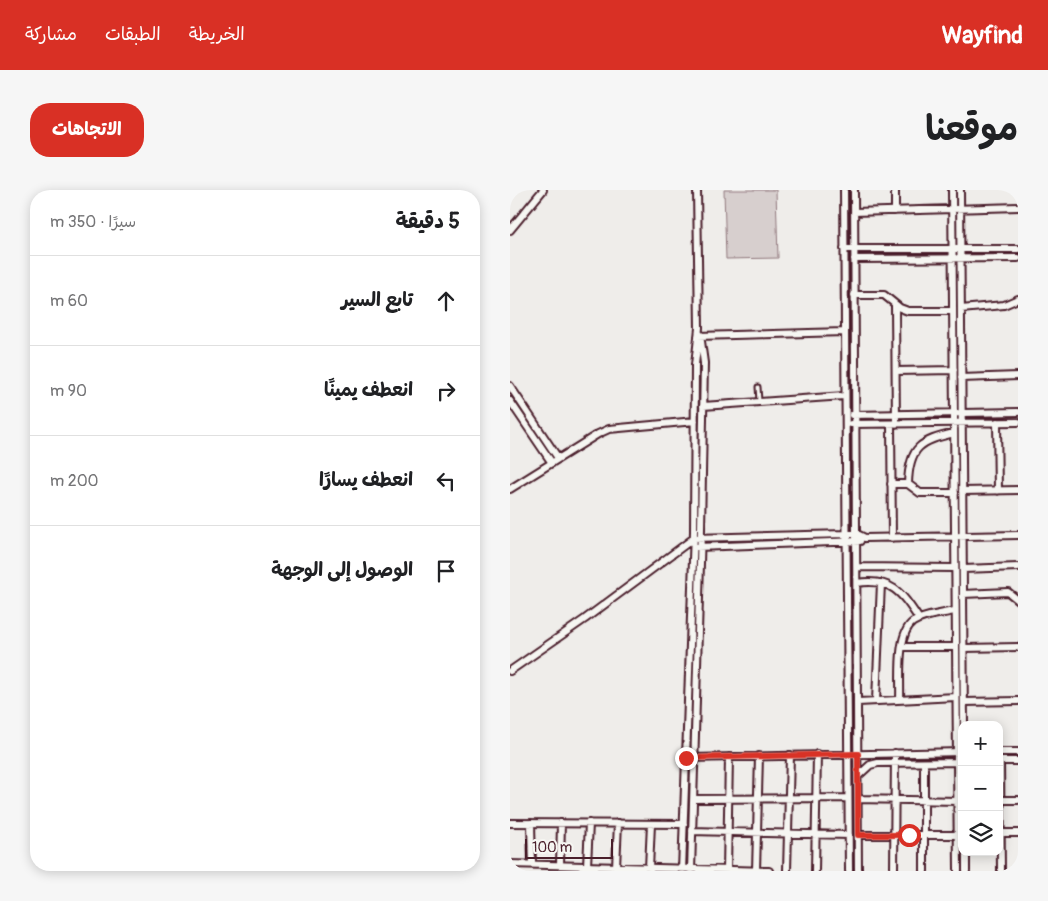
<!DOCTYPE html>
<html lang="ar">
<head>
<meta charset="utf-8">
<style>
	body { margin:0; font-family:Pangolin,"Playpen Sans Arabic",sans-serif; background:#f6f6f6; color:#202124; direction:rtl }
	.controls { position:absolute; right:15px; bottom:15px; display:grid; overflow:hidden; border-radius:10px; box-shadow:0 2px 12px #0003 }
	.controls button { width:45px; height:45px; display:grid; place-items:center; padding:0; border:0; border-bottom:1px solid #e0e0e0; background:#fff; color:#202124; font:25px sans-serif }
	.scale { position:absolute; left:15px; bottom:12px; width:88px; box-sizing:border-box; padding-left:5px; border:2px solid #4a1f2b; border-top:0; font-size:14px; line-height:18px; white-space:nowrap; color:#4a1f2b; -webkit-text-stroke:4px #f6f6f2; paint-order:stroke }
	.stop { position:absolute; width:15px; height:15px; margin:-11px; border:4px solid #d93025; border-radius:50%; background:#fff }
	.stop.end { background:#d93025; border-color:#fff; box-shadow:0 1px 5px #0008 }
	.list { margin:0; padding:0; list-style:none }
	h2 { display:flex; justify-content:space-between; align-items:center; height:65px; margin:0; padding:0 20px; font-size:21px }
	h2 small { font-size:16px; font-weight:400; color:#757577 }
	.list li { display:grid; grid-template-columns:32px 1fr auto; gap:15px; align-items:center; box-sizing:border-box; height:90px; padding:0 20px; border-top:1px solid #e0e0e0 }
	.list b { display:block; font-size:19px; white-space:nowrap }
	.list em { font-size:16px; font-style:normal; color:#757577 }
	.icon { flex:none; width:28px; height:28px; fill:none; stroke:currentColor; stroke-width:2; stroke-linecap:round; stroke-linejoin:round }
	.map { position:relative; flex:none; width:508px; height:681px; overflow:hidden; direction:ltr; border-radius:20px }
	header { display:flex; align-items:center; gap:30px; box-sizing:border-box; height:70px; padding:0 25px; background:#d93025; color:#fff }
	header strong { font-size:24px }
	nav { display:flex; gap:28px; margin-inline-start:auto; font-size:18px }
	.intro { display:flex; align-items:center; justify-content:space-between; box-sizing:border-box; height:120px; padding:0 30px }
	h1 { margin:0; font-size:35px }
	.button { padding:12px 22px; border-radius:20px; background:#d93025; color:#fff; font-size:18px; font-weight:700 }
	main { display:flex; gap:30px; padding:0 30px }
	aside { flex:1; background:#fff; border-radius:20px; box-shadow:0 2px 12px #0003 }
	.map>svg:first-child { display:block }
	.green { fill:#d7cfce; stroke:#90777c }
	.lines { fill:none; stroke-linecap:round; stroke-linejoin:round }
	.service-casing { stroke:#4a1f2b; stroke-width:7 }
	.minor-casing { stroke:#4a1f2b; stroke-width:10 }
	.service { stroke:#f6f6f2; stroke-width:3 }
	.minor { stroke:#f6f6f2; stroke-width:6 }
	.route { stroke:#d93025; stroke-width:6 }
</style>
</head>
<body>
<header>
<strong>Wayfind</strong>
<nav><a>الخريطة</a><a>الطبقات</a><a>مشاركة</a></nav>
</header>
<div class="intro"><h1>موقعنا</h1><a class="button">الاتجاهات</a></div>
<main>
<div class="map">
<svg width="508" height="681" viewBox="0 0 508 681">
	<rect width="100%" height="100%" fill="#efedea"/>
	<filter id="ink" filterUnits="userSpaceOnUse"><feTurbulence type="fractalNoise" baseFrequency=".02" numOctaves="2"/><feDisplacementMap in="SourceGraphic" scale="10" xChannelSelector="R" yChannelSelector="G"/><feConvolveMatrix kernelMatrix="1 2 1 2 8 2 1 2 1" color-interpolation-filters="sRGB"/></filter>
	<g filter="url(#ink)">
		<!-- green -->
		<path class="green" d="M214 0H266L268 68 216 69Z"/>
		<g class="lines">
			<defs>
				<path id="service" d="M248 197 249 211"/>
				<path id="minor" d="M334 0 339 681
					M344 0 348 681
					M385 0V21
					M442 0 448 681
					M450 0 454 535
					M344 22 508 17
					M0 40 33 0
					M334 59H508
					M344 69 508 68
					M344 105H374L390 118 398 121H443
					M385 115 386 234
					M451 119 494 115 508 109
					M188 146 334 142
					M386 181 444 180
					M451 188 508 186
					M0 196 48 268
					M0 211 42 273
					M193 216 334 206
					M342 225 508 222
					M487 232 488 301
					M341 234 508 232
					M381 234 382 348
					M381 294H398L410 303H445
					M398 294C399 256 411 251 444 243
					M0 299 88 244 99 239 185 231
					M452 301 508 300
					M187 357 350 351
					M347 377 444 378
					M453 379 508 377
					M347 393C382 388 391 402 409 429
					M453 404 498 402 508 410
					M392 457H445
					M454 458 508 457
					M0 481 75 429 184 348 336 344H347L355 348 508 345
					M390 510C391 491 386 444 403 432 414 425 432 424 444 421
					M366 511 371 393
					M348 512 446 507
					M454 512 508 511
					M489 562H508
					M180 568 452 562
					M489 571H508
					M490 571 491 681
					M348 586 360 575 368 573 450 572
					M183 609 338 608
					M348 609 448 611
					M489 610H508
					M0 633 174 634
					M21 633 22 674
					M182 641 339 645
					M489 643H508
					M348 645H448
					M456 662V681
					M0 674 259 681
					M50 675 51 633
					M77 676 79 633
					M106 677 108 633
					M139 678 141 634
					M217 680 219 567
					M172 681 184 341 185 175 189 138 187 0
					M181 681 191 339 194 173 190 144
					M246 681 249 566
					M277 681 280 565
					M305 681 307 564
					M384 681 385 563
					M414 681V573"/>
			</defs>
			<!-- service casing -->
			<use href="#service" class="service-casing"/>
			<!-- minor casing -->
			<use href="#minor" class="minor-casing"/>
			<!-- service -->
			<use href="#service" class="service"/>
			<!-- minor -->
			<use href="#minor" class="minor"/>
		</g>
	</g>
	<g class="lines" filter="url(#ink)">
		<!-- route -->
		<path class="route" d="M176 568 348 564V645H399"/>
	</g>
</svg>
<div class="controls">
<button>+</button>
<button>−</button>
<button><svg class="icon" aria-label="layers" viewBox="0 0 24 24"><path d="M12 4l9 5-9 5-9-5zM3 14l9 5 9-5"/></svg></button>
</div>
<div class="scale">100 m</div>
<div class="stop" style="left:399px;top:645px"></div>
<div class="stop end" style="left:176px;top:568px"></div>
</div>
<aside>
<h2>5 دقيقة<small>سيرًا · 350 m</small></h2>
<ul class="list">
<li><svg class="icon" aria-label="ahead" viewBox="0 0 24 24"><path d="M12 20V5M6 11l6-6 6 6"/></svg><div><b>تابع السير</b></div><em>60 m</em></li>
<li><svg class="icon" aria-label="right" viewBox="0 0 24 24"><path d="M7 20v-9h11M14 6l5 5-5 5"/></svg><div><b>انعطف يمينًا</b></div><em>90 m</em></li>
<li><svg class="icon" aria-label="left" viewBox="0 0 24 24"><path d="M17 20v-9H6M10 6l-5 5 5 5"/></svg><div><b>انعطف يسارًا</b></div><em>200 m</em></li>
<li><svg class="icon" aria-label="arrive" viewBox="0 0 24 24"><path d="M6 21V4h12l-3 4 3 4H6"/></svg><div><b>الوصول إلى الوجهة</b></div></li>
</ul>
</aside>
</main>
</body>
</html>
